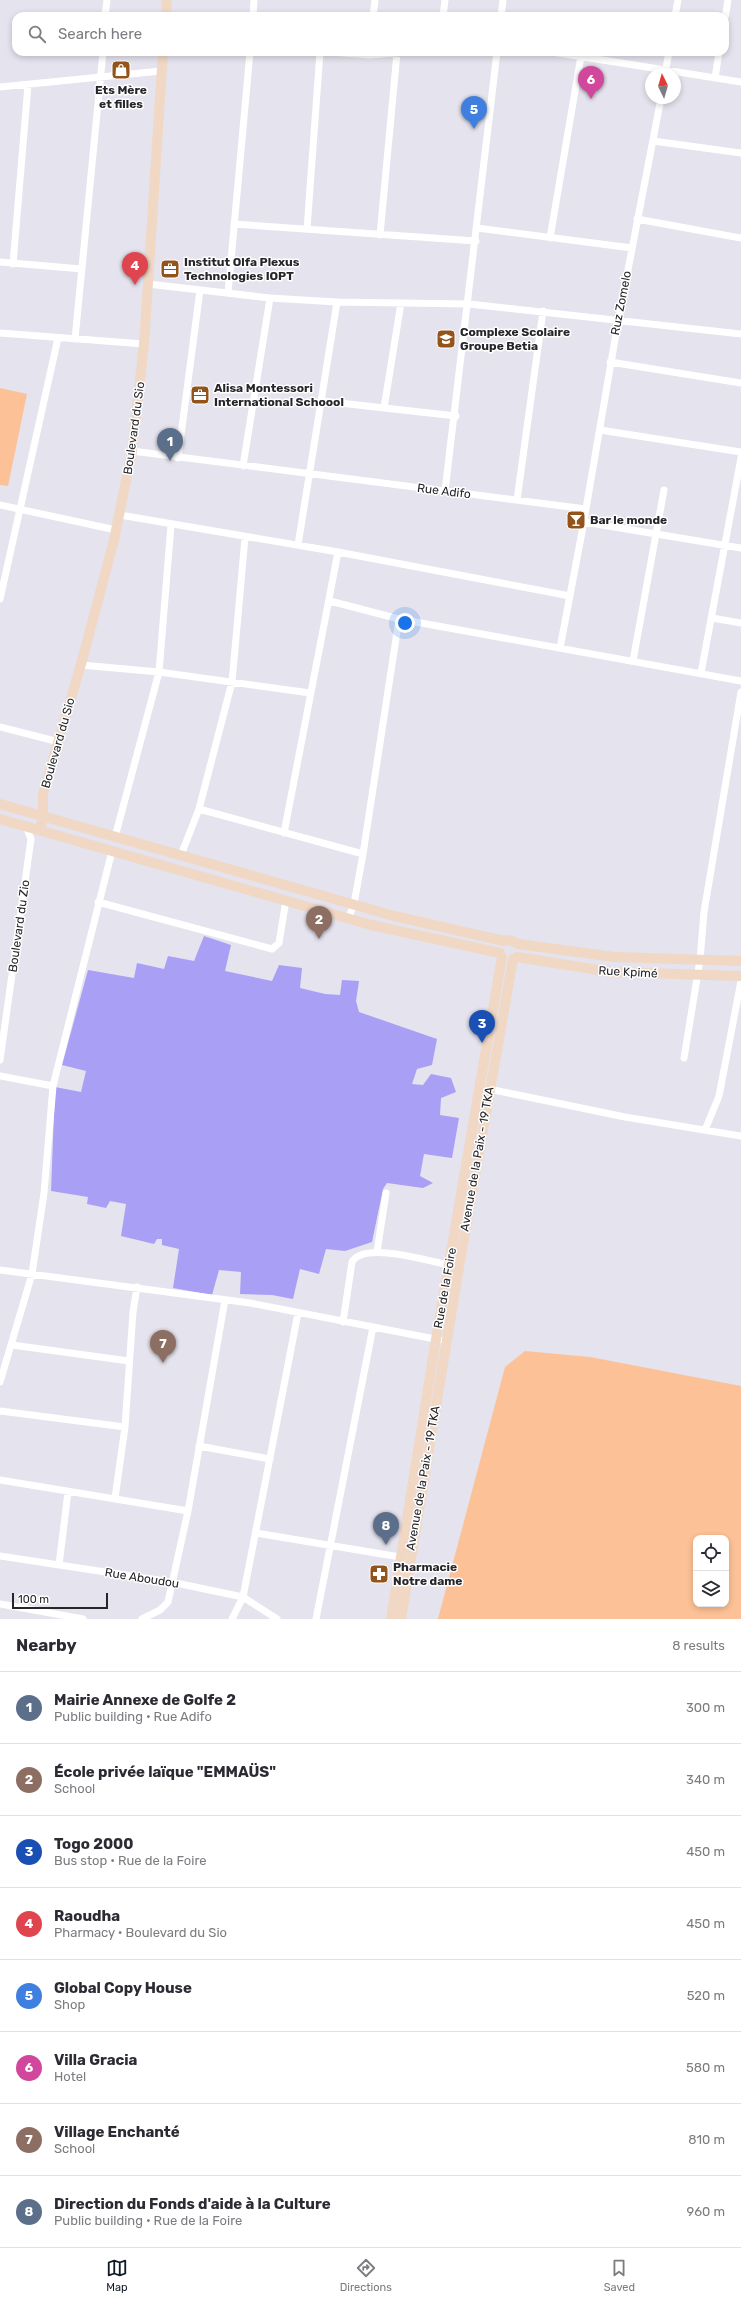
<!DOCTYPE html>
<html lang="en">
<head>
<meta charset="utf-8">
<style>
	body { margin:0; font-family:Rubik,sans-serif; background:#f2f2f3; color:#2b2b33 }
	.controls { position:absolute; right:12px; bottom:12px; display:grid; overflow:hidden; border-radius:8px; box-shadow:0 2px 6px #0003 }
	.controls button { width:36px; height:36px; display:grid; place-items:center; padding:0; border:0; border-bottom:1px solid #e1e1e2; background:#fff; color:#2b2b33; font:20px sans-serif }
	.compass { position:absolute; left:645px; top:68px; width:36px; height:36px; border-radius:50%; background:#fff; box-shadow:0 2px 6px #0003; rotate:355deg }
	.scale { position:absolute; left:12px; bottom:10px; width:96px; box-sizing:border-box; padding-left:4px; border:2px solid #262529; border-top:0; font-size:11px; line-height:14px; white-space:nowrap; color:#262529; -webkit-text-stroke:3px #fff; paint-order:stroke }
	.you { position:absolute; left:405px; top:623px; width:14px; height:14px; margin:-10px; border:3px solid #fff; border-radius:50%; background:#1a73e8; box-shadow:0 0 0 6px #1a73e833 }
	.badge { display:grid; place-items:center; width:26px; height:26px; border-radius:50%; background:#111827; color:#fff; font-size:13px; font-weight:700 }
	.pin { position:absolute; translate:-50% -33px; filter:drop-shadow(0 1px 2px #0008) }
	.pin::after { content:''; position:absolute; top:21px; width:14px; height:12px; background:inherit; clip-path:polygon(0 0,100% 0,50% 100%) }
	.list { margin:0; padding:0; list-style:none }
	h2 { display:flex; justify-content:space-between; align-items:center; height:52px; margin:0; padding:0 16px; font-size:17px }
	h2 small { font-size:13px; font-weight:400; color:#7c7c81 }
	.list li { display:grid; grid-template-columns:26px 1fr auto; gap:12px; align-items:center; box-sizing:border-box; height:72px; padding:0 16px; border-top:1px solid #e1e1e2 }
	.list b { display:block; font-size:15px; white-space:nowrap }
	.list p { margin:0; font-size:13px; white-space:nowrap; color:#7c7c81 }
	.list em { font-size:13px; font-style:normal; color:#7c7c81 }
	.icon { flex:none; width:22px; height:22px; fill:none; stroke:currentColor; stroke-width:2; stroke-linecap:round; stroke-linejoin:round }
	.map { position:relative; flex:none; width:741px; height:1619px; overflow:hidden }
	.search { position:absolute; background:#fff; box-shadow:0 2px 6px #0003; left:12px; right:12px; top:12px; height:44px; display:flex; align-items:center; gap:10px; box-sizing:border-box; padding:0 14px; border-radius:12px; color:#7c7c81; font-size:15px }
	.sheet { height:628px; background:#fff }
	nav { display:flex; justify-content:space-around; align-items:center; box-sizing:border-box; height:56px; border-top:1px solid #e1e1e2; background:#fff; font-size:11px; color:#7c7c81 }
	nav a { display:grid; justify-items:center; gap:2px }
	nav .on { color:#111827 }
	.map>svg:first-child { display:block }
	.green { fill:#fcc196; fill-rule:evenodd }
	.water { fill:#a99ff5 }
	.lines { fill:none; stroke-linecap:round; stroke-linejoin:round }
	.street { stroke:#fff; stroke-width:7 }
	.secondary { stroke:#f0d8c4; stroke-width:10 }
	.labels { text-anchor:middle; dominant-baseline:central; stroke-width:3; stroke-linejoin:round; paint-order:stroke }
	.poi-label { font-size:12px; font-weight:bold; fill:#262529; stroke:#fff; text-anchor:start }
	.street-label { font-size:12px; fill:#262529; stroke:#fff }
</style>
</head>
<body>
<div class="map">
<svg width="741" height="1619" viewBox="0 0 741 1619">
	<rect width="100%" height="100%" fill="#e4e3ee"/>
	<!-- green -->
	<path class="green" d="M0 388 27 394 8 486 0 485Z
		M525 1351 590 1357 741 1386V1619H438L505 1367ZM696 1538H726V1604H696Z"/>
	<!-- water -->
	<path class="water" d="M204 936 231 945 225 971 272 981 279 965 302 968 300 988 325 994 340 995 342 980 359 981 356 1001 359 1012 437 1039 432 1065 417 1069 412 1084 423 1085 431 1074 451 1078 456 1092 441 1098 440 1115 459 1118 452 1158 424 1154 420 1176 433 1183 423 1188 387 1183 383 1189 372 1242 345 1251 326 1249 319 1274 300 1269 293 1299 272 1295 240 1294 241 1272 219 1270 212 1295 173 1288 179 1249 162 1245V1239H157L154 1244 121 1236 126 1204 110 1201 106 1208 87 1204 88 1197 51 1191 55 1087 81 1092 86 1071 62 1065 88 970 134 978 137 963 164 969 168 956 194 961Z"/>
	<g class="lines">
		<!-- street -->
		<path class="street" d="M105 16 107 0
			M253 16 254 0
			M373 16 375 0
			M443 16 445 0
			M501 16 503 0
			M675 16 678 0
			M725 18 728 0
			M330 52 370 55 406 52
			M552 52 741 82
			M665 73 669 52
			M715 78 719 52
			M0 87 161 71
			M653 141 741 153
			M637 219 741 238
			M234 224 476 241
			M477 228 632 248
			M307 229 320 52
			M380 235 397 53
			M550 238 581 56
			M0 262 82 269
			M13 264 28 85
			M148 284 270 298 337 302 469 304 741 334
			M228 293 250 52
			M0 333 144 344
			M75 339 103 52
			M610 362 741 383
			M322 401 456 416
			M384 408 401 303
			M600 430 741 452
			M132 451 586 509
			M178 458 200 290
			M243 466 270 298
			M445 491 497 52
			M517 500 543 311
			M0 505 116 530
			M120 515 338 552 570 596
			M584 522 741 548
			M298 545 337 302
			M0 599 58 338
			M330 601 399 619 741 681
			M712 618 741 623
			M560 648 582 532 618 322 661 98
			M633 661 664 490
			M81 665 159 672 310 693
			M701 673 741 458
			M0 727 59 742
			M199 809 363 854
			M284 833 338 552
			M115 837 159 672 171 525
			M181 855 199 809 232 682 245 538
			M98 902 272 949 279 943 286 900
			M349 917 354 904 363 854 399 619
			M684 1058 700 960 704 912 741 692
			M0 1060 31 839 26 826
			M0 1076 53 1086
			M489 1089 625 1117 741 1136
			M705 1130 719 1096 741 981
			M377 1252 386 1193
			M0 1270 250 1303 440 1340
			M343 1322 352 1262C364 1241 428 1261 449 1265
			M12 1345 129 1361
			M0 1382 32 1274 44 1193 53 1086 112 851
			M0 1411 125 1427
			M199 1446 270 1459
			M0 1480 188 1511
			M115 1498 125 1427 133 1312 137 1287
			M256 1533 406 1558
			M0 1556 171 1582 243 1597 277 1619
			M59 1565 68 1492
			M0 1604 83 1619
			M142 1619 160 1610 168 1602 188 1511 225 1300
			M232 1619 243 1597 298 1313
			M316 1619 373 1327"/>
		<!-- secondary -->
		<path class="secondary" d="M166 16 167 0
			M0 804 394 916 504 941 510 940 518 944 614 957 741 961
			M0 819 371 925 500 953
			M40 830 43 816V794L83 657 114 540 132 451 144 344 163 52
			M517 957 611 972 741 976
			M391 1619 436 1339 502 957
			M401 1619 459 1267 513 959"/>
	</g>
	<!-- icons -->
	<defs>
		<symbol id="shop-square" viewBox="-11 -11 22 22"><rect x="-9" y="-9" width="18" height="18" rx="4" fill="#93541b" stroke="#fff"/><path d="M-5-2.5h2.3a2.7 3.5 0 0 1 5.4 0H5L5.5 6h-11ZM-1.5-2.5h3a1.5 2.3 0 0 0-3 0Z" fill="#fff"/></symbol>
		<symbol id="office-square" viewBox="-11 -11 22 22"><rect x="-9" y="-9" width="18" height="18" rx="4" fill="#93541b" stroke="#fff"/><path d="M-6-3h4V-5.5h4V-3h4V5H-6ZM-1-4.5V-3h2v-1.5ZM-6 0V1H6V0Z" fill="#fff"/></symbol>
		<symbol id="school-square" viewBox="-11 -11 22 22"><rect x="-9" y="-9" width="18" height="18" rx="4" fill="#93541b" stroke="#fff"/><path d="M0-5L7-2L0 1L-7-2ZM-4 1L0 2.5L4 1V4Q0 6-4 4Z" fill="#fff"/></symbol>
		<symbol id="bar-square" viewBox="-11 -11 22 22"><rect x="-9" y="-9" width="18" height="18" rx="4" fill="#93541b" stroke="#fff"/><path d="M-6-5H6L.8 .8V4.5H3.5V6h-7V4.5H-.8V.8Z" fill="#fff"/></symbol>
		<symbol id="pharmacy-square" viewBox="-11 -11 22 22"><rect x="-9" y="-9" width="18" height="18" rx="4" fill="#93541b" stroke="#fff"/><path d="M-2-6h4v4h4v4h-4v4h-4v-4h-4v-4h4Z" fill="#fff"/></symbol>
	</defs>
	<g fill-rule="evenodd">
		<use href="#shop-square" x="110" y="59" width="22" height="22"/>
		<use href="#office-square" x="159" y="258" width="22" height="22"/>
		<use href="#school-square" x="435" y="328" width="22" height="22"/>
		<use href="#office-square" x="189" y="384" width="22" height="22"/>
		<use href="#bar-square" x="565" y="509" width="22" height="22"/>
		<use href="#pharmacy-square" x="368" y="1563" width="22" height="22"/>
	</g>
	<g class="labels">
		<!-- poi labels -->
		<g class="poi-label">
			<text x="121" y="90" text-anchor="middle">Ets Mère<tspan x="121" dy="14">et filles</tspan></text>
			<text x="184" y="262">Institut Olfa Plexus<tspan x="184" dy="14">Technologies IOPT</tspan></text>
			<text x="460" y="332">Complexe Scolaire<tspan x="460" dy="14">Groupe Betia</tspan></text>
			<text x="214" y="388">Alisa Montessori<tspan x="214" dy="14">International Schoool</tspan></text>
			<text x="590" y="520">Bar le monde</text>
			<text x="393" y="1567">Pharmacie<tspan x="393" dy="14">Notre dame</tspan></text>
		</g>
		<!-- street labels -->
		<g class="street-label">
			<text transform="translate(621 303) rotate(-79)">Ruz Zomelo</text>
			<text transform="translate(134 428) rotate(-82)">Boulevard du Sio</text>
			<text transform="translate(444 491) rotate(7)">Rue Adifo</text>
			<text transform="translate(58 743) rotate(-74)">Boulevard du Sio</text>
			<text transform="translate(19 926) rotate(-82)">Boulevard du Zio</text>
			<text transform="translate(628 972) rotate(3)">Rue Kpimé</text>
			<text transform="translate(477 1159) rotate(-80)">Avenue de la Paix - 19 TKA</text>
			<text transform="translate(445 1288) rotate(-80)">Rue de la Foire</text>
			<text transform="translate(423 1478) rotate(-80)">Avenue de la Paix - 19 TKA</text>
			<text transform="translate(142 1578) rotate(9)">Rue Aboudou</text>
		</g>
	</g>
</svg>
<div class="controls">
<button><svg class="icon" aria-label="locate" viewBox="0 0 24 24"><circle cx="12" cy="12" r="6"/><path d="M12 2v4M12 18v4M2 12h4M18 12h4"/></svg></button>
<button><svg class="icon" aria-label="layers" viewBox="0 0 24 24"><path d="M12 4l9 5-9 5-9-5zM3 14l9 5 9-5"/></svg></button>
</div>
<svg class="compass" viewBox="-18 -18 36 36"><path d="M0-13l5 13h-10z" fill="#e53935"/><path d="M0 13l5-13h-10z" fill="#7c7c81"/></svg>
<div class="scale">100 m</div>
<div class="you"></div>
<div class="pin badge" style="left:170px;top:461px;background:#5c6f8a">1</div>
<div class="pin badge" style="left:319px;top:939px;background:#8d6e63">2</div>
<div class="pin badge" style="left:482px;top:1043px;background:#1a4fb4">3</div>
<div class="pin badge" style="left:135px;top:285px;background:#e0444e">4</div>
<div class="pin badge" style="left:474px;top:129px;background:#3f7fe0">5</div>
<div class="pin badge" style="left:591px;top:99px;background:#d1479c">6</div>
<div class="pin badge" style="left:163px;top:1363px;background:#8d6e63">7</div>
<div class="pin badge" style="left:386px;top:1545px;background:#5c6f8a">8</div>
<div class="search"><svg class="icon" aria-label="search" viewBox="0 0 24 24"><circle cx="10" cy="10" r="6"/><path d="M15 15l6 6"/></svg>Search here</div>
</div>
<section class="sheet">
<h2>Nearby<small>8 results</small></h2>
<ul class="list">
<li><span class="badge" style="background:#5c6f8a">1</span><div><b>Mairie Annexe de Golfe 2</b><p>Public building · Rue Adifo</p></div><em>300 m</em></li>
<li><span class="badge" style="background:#8d6e63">2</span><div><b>École privée laïque &quot;EMMAÜS&quot;</b><p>School</p></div><em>340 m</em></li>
<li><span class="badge" style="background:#1a4fb4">3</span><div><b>Togo 2000</b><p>Bus stop · Rue de la Foire</p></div><em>450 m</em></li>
<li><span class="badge" style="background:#e0444e">4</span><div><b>Raoudha</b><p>Pharmacy · Boulevard du Sio</p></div><em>450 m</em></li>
<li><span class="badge" style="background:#3f7fe0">5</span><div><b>Global Copy House</b><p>Shop</p></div><em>520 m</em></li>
<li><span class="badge" style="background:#d1479c">6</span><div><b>Villa Gracia</b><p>Hotel</p></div><em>580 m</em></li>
<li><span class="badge" style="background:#8d6e63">7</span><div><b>Village Enchanté</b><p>School</p></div><em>810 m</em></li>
<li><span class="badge" style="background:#5c6f8a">8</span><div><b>Direction du Fonds d'aide à la Culture</b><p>Public building · Rue de la Foire</p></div><em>960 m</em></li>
</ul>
</section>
<nav>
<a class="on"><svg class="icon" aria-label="map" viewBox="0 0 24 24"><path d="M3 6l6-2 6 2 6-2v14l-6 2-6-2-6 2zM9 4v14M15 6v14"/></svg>Map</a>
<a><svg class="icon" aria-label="directions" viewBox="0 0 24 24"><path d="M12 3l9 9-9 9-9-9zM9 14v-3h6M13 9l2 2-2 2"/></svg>Directions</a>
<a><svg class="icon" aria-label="saved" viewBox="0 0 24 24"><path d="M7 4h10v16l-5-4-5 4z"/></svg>Saved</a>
</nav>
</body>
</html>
